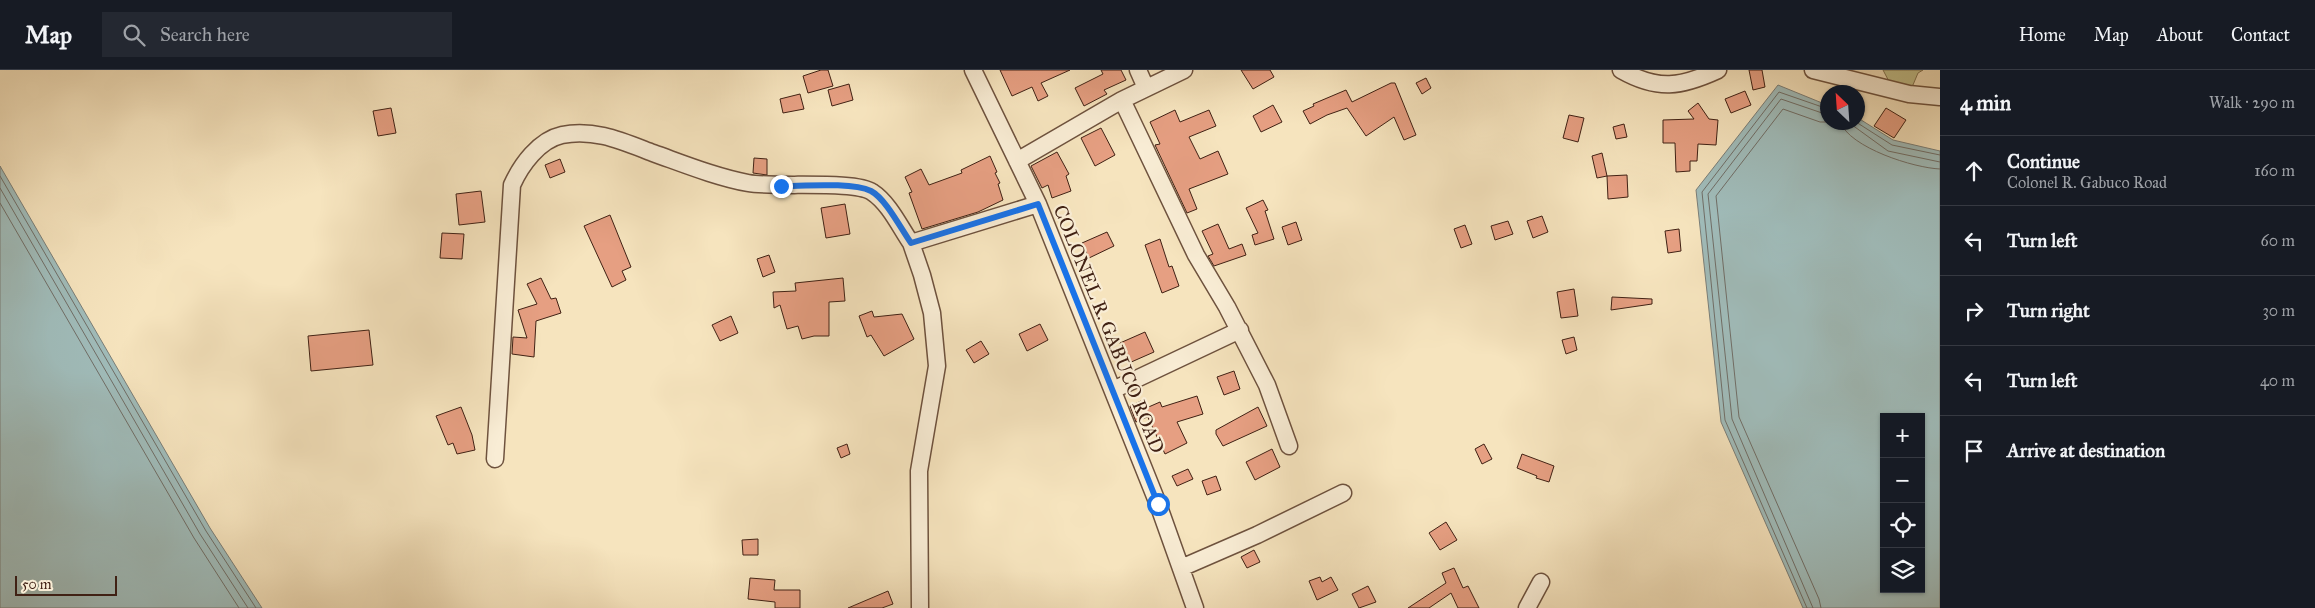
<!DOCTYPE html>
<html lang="en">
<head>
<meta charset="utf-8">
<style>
	body { margin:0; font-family:"IM FELL Great Primer",serif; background:#242831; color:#f1f3f6 }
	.controls { position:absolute; right:15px; bottom:15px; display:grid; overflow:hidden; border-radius:0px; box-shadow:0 1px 4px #0004 }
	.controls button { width:45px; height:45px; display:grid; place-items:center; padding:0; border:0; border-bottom:1px solid #363941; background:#171b24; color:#f1f3f6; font:25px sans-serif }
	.compass { position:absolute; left:1820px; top:15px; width:45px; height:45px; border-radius:50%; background:#171b24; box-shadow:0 1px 4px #0004; rotate:335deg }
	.scale { position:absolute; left:15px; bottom:12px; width:102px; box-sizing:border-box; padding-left:5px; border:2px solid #402114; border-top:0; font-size:14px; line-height:18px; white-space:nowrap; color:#402114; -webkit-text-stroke:4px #f9edd5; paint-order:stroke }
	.stop { position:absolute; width:15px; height:15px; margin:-11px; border:4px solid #1a73e8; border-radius:50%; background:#fff }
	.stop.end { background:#1a73e8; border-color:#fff; box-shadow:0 1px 5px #0008 }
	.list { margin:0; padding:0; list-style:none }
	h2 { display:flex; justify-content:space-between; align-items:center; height:65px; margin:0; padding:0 20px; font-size:21px }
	h2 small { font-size:16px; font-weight:400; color:#9ea1a6 }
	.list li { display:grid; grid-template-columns:32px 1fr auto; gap:15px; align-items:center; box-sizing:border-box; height:70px; padding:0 20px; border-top:1px solid #363941 }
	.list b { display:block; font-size:19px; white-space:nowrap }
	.list p { margin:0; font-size:16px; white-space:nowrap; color:#9ea1a6 }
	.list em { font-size:16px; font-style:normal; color:#9ea1a6 }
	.icon { flex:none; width:28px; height:28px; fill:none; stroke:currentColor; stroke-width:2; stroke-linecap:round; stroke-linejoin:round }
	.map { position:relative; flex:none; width:1940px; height:538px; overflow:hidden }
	header { display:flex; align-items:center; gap:30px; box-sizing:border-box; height:70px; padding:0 25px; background:#171b24; border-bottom:1px solid #363941 }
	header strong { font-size:24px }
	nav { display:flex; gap:28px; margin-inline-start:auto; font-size:18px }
	.search { width:350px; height:45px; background:#242831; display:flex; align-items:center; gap:12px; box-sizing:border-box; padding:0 18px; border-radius:0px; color:#9ea1a6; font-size:19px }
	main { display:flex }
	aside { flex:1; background:#171b24 }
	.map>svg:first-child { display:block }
	.green { fill:#c3c28d; stroke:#827250 }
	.water { fill:#a0bcba; stroke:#7a7e78; fill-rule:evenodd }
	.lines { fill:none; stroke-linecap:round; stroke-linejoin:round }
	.shore { stroke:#706e67; stroke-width:1 }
	.building { fill:#e69f82; stroke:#402114 }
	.minor-casing { stroke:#6e523e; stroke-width:19 }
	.minor { stroke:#f9edd5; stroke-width:16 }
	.route { stroke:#1a73e8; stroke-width:6 }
	.labels { text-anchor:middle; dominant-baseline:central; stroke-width:4.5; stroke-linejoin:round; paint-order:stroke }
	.street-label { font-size:19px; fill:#402114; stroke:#f9edd5 }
</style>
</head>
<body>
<header>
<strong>Map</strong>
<div class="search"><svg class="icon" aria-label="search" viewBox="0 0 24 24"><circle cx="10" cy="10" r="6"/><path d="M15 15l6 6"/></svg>Search here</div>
<nav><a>Home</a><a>Map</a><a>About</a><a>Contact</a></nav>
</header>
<main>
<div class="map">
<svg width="1940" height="538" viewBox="0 0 1940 538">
	<rect width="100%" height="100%" fill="#f6e4be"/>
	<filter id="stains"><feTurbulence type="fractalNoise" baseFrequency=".004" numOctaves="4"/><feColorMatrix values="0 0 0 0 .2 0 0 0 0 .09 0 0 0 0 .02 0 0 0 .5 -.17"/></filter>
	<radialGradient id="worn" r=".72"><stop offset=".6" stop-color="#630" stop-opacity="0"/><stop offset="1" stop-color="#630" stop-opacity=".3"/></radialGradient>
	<!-- green -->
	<path class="green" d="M1883 0H1923L1918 3 1910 22 1893 19Z"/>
	<!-- water -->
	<path class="water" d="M1778 15 1827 35 1828 52H1858V48L1893 70 1940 81V538H1803L1721 352 1696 120ZM1884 347H1921V519H1884Z
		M0 96 210 458 262 538H0Z"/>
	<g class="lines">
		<!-- shore -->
		<path class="shore" d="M1840 52C1850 78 1914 98 1940 99
			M1848 52 1888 81 1940 92
			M1856 52 1892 75 1940 85
			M0 106 206 461 256 538
			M0 118 200 464 248 538
			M0 133 194 468 239 538
			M1807 538 1725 350 1702 122 1779 22 1828 39
			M1813 538 1732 349 1708 124 1781 29 1828 45
			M1821 538 1819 529 1739 347 1716 126 1783 39 1820 52H1829"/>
	</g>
	<!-- building -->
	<path class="building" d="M821 0H828L833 16 808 23 803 6Z
		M1000 0H1070L1041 13 1048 26 1038 31 1032 17 1012 26Z
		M1101 0H1121L1126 10 1104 20 1107 24 1084 36 1075 18 1103 4Z
		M1241 0H1270L1274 7 1253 19Z
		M1749 0H1762L1765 17 1753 20Z
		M1426 8 1431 18 1422 24 1416 13Z
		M1391 13H1395L1416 65 1404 70 1394 47 1366 66 1347 38 1327 45 1310 54 1303 41 1314 36 1313 34 1346 20 1352 32Z
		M849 14 853 30 832 36 828 20Z
		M1745 21 1751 35 1731 43 1725 29Z
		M800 24 804 39 783 43 780 29Z
		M1698 33 1709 49 1718 50 1716 75 1698 74 1697 91H1690V101L1676 102 1675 73H1663V50L1694 49 1688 41Z
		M1273 35 1282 52 1261 62 1253 46Z
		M391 38 396 63 378 66 373 41Z
		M1886 38 1906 50 1894 68 1874 56Z
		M1175 40 1180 52 1209 40 1216 56 1189 67 1200 89 1218 81 1228 104 1189 119 1197 139 1187 143 1155 75 1160 74 1150 52Z
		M1569 45 1584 48 1578 72 1563 68Z
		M1624 54 1627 67 1616 69 1613 57Z
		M1101 58 1115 85 1095 96 1081 68Z
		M1057 82 1069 104 1066 106 1071 121 1052 128 1048 115 1042 118 1031 96Z
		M1602 83 1607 106 1597 108 1592 86Z
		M990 86 997 102 995 103 1000 113 998 114 1003 130 978 142 922 159 909 123 912 122 905 107 921 99 929 115 962 103 961 100Z
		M754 88 767 89V105L753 103Z
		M560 89 565 102 550 108 545 95Z
		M1627 105 1628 127 1608 129 1607 106Z
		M481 121 485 152 459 155 456 124Z
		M1263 130 1268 140 1265 141 1274 169 1255 175 1252 165 1258 163 1246 138Z
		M845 134 850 164 826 168 821 138Z
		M610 145 631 197 622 201 626 210 612 217 584 156Z
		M1542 146 1548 162 1533 168 1527 151Z
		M1508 151 1513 164 1495 170 1491 156Z
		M1296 152 1302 170 1288 175 1282 157Z
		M1218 154 1229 179 1242 174 1246 185 1214 196 1208 186 1213 184 1202 161Z
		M1465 155 1472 174 1461 178 1454 159Z
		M1679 159 1681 181 1668 183 1665 161Z
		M1107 162 1114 176 1089 188 1082 173Z
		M442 163 464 164 462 189 440 188Z
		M1160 169 1169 197 1172 196 1179 216 1162 223 1145 175Z
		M769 185 775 202 763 207 757 189Z
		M541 208 551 229 556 228 561 243 536 251 534 287 512 284 513 267 527 268 518 240 537 234 527 214Z
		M843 208 845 231 829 232V266H814L802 269 798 256 787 259 780 235 774 238 773 222 796 221 795 213Z
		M1574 219 1578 246 1561 248 1557 222Z
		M1612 227 1652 229V234L1611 240Z
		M872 241 874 247 902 244 914 269 884 286 871 265 867 267 859 246Z
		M731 246 738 263 720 271 712 255Z
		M1040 254 1048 270 1027 281 1019 264Z
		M369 260 373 295 311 301 308 266Z
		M1145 262 1154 282 1129 293 1120 273Z
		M1574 267 1577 280 1566 284 1562 270Z
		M981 271 989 284 974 293 966 280Z
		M1234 301 1240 319 1224 325 1217 307Z
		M1197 326 1203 344 1177 352 1187 373 1165 384 1144 339 1160 332 1162 337Z
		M1141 331 1147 347 1136 352 1130 336Z
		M461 337 472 365 475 380 457 384 453 373 448 375 436 346Z
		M1258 337 1267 356 1223 376 1216 364V360Z
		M847 374 850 384 841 388 837 378Z
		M1484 374 1492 389 1482 394 1475 379Z
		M1272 379 1280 397 1255 410 1246 392Z
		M1522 384 1554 396 1549 412 1536 408 1537 406 1517 398Z
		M1188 399 1193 409 1177 416 1172 406Z
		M1216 406 1221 420 1207 425 1202 411Z
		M1446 452 1457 470 1440 480 1429 463Z
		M758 469V485H743L742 470Z
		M1254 480 1260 492 1247 498 1241 487Z
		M1454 498 1463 518 1468 516 1479 538H1458L1451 523 1429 538H1408L1446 513 1442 503Z
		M1320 507 1322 512 1331 507 1338 520 1317 530 1309 511Z
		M750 508 775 510 774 520H800V538H775V532L748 529Z
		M1368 516 1376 532 1359 538 1352 524Z
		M888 521 893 534 882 538H848Z"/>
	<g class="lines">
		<defs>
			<path id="minor" d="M973 0 1038 134 1158 434 1195 538
				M1138 0 1146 18
				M1621 0C1658 21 1681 17 1718 0
				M1813 0 1909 24 1940 27
				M1122 30 1196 185 1227 237 1267 315 1289 376
				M1017 91 1122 30 1184 0
				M911 173 922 205 932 243 937 296 919 401 920 538
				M1113 320 1240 260
				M495 389 512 115C521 95 539 70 562 65 594 58 624 72 653 83 684 94 716 107 748 113 776 118 855 110 872 122 889 133 900 157 911 173L1038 134
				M1181 498 1257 465 1343 423
				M1527 538 1541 512"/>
		</defs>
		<!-- minor casing -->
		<use href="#minor" class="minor-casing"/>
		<!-- minor -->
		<use href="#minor" class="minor"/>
	</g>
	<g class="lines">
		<!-- route -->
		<path class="route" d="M781 116C803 116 852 112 871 121 886 129 901 159 911 173L1038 134 1158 434"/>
	</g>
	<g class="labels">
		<!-- street labels -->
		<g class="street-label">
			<text transform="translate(1109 259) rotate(68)">COLONEL R. GABUCO ROAD</text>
		</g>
	</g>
	<rect width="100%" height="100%" filter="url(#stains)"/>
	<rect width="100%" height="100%" fill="url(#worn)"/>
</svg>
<div class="controls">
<button>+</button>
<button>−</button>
<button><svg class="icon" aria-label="locate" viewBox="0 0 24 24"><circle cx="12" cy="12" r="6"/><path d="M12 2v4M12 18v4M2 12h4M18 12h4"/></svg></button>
<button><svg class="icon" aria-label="layers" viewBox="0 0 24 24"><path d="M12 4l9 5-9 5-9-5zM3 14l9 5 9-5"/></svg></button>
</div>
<svg class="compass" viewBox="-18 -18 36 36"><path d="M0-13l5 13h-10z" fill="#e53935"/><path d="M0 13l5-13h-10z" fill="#9ea1a6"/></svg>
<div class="scale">50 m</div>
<div class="stop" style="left:1158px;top:434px"></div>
<div class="stop end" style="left:781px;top:116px"></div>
</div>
<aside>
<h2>4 min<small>Walk · 290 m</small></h2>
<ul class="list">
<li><svg class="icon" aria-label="ahead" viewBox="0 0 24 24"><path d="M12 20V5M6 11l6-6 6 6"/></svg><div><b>Continue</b><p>Colonel R. Gabuco Road</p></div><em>160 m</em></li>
<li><svg class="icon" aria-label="left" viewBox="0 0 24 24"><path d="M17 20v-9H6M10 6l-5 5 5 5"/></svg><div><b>Turn left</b></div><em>60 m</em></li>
<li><svg class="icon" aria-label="right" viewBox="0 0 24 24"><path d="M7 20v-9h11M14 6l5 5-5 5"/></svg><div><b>Turn right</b></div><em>30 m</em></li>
<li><svg class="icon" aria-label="left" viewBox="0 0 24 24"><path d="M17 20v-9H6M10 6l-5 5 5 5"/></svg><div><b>Turn left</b></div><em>40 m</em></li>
<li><svg class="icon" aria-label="arrive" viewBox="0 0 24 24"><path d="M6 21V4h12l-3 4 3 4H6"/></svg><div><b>Arrive at destination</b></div></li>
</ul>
</aside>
</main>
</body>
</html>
